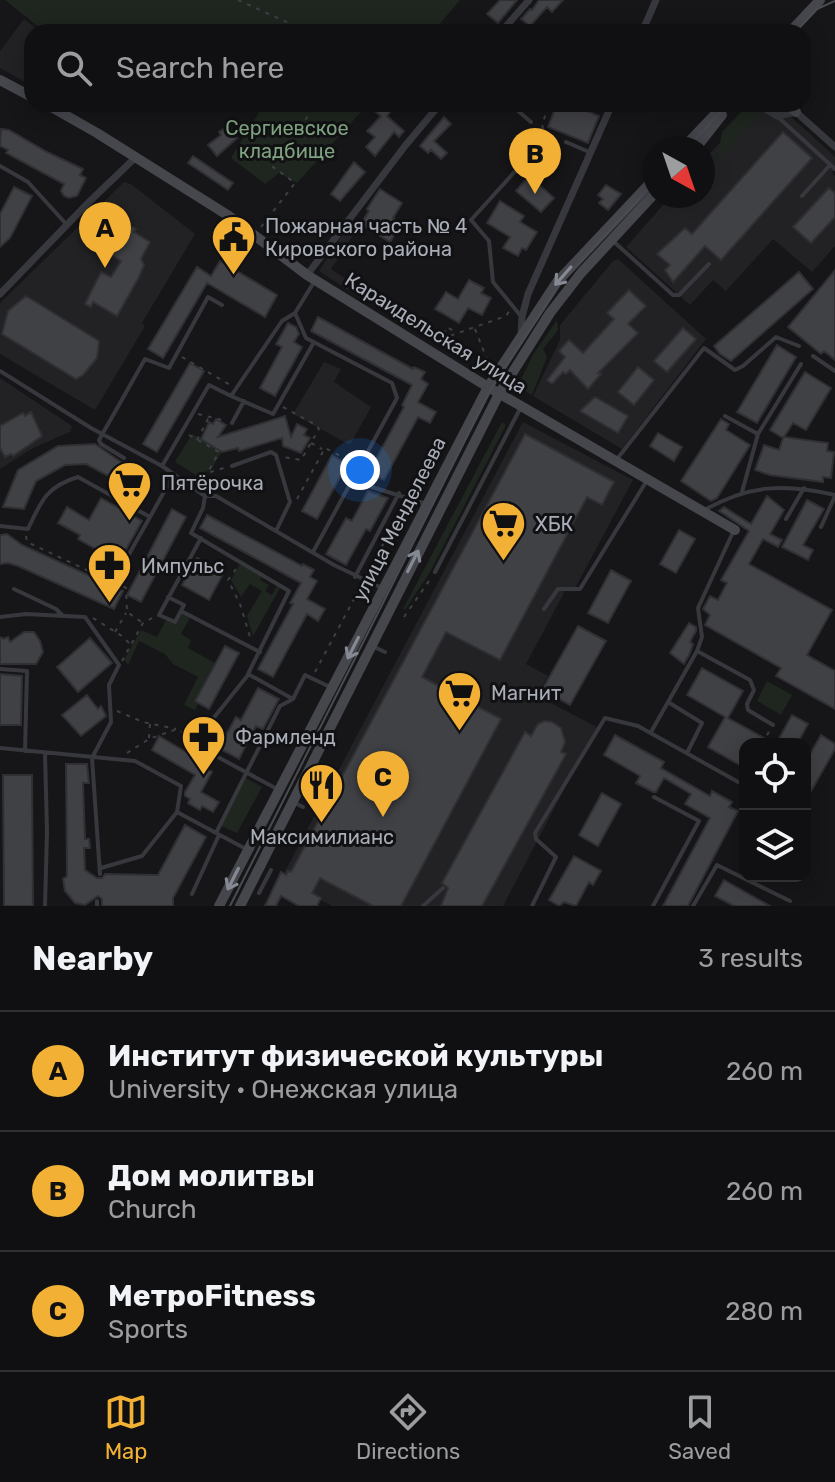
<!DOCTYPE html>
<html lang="en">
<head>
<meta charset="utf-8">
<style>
	body { margin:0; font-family:Rubik,sans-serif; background:#1e1e20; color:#f1f3f6 }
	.controls { position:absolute; right:24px; bottom:24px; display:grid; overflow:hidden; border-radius:16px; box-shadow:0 4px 20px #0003 }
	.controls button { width:72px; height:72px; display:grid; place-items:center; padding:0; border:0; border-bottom:2px solid #303032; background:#101012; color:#f1f3f6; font:40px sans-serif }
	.compass { position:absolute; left:643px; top:136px; width:72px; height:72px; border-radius:50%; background:#101012; box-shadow:0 4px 20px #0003; rotate:140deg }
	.you { position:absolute; left:360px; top:470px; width:28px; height:28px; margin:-20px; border:6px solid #fff; border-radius:50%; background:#1a73e8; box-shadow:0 0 0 12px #1a73e833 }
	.badge { display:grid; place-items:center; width:52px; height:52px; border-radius:50%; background:#f2b134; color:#111; font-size:26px; font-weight:700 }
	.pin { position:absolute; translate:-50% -66px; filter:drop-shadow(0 2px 4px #0008) }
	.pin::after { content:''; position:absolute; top:42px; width:28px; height:24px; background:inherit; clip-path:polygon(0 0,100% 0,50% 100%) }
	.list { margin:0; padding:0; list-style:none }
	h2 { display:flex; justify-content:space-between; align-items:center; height:104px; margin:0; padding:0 32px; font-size:34px }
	h2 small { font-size:26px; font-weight:400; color:#9c9d9f }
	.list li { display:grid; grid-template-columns:52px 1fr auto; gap:24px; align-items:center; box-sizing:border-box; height:120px; padding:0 32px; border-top:2px solid #303032 }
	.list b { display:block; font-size:30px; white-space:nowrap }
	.list p { margin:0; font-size:26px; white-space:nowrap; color:#9c9d9f }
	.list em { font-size:26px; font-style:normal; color:#9c9d9f }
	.icon { flex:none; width:44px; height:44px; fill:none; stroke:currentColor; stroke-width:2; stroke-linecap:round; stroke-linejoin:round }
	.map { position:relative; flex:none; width:835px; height:906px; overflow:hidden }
	.search { position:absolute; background:#101012; box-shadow:0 4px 20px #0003; left:24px; right:24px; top:24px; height:88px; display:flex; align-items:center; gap:20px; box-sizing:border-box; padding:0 28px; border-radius:24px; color:#9c9d9f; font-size:30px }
	.sheet { height:464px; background:#101012 }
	nav { display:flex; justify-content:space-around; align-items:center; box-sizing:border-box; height:112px; border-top:2px solid #303032; background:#101012; font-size:22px; color:#9c9d9f }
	nav a { display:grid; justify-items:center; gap:4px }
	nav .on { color:#f2b134 }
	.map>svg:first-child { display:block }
	.built { fill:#222225 }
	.green { fill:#1e261f }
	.building { fill:#404145; stroke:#303034; stroke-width:2 }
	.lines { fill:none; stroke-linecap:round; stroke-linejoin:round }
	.path { stroke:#3d3f44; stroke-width:2; stroke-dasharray:4 6; stroke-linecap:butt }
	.lane { stroke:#37383d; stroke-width:4 }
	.street { stroke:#37383d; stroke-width:7 }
	.secondary { stroke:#45474d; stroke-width:10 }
	.tram { stroke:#4a4c52; stroke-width:2 }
	.oneway { stroke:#858993 }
	.labels { text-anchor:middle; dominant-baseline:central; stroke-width:6; stroke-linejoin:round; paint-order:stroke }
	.park-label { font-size:20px; fill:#7fa381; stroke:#111113 }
	.poi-label { font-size:20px; fill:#a8adb8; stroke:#111113; text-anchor:start }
	.street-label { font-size:20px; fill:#a8adb8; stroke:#111113 }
</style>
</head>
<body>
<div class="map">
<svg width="835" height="906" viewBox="0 0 835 906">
	<rect width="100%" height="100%" fill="#161618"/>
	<!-- built -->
	<path class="built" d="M24 19 41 32H32V86L0 68V51Z
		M755 104H777L835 157V169L832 173 835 176V246L812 272 773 239 726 291 713 280 690 305 626 247 671 196H703V161Z
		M124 182 131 184 195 234 142 323 145 326 95 410 0 354V303Z
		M345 230 353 235 331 269 364 291 360 298 319 271Z
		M618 259 706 339 622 449 533 396 560 340V325L613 261Z
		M324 362 341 369 334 382 371 407 350 445 293 414Z
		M0 378 72 426 70 432 33 448 0 469Z
		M523 422 633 480 573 592 566 589 526 664 548 676 537 696 597 727 503 906H332L281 879Z"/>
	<!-- green -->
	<path class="green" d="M5 0H460L433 32H45Z
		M245 104H368L297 183 279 173 265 184 231 158 259 112Z
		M745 108 760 113 716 163 722 132Z
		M557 320 558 330 543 349 547 357 532 395 519 387V383L534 353Z
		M502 422 506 425 430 572 405 610 403 609Z
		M192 434 222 452 211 470 196 475 175 462Z
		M240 564 262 576 260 580 269 585 265 591 272 595 277 586 280 588 253 636 247 616 262 591 250 584 241 597 231 580Z
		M182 613 190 618 181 634 191 640 188 648 215 663 194 701 198 704 195 710 184 705 198 677 173 664 165 654 139 641 128 665 124 660 141 630 157 637 166 620 175 624Z
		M767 681 792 695 781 715 757 701Z
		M246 778 262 787 237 833 221 826Z"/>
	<!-- building -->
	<path class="building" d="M500 0H517L498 23 487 14Z
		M539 0H563L552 12 547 7 530 26 521 19 530 9 532 10Z
		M382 104H396L387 116 404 131 399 137 394 132 375 156 366 147 375 137 367 131 381 116 376 112Z
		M557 104H569L599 116 588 143 548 127Z
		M444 117 451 124 434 141 447 153 441 159 431 150 428 153 420 146Z
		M228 126 237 138 217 156 208 145 221 135 219 132Z
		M1 129 9 130 47 152 83 169 80 175 86 178 77 196 69 198 64 196 61 191 64 184 6 153 8 150 0 146Z
		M783 132 812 158 721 260 705 246 673 282 665 270 670 265 657 254 685 228 692 234Z
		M193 156 233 183 228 190 188 163Z
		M354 162 365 172 340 201 331 194Z
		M529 176 554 198 541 212 516 191Z
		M606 185 621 194 608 210 599 203 603 199 598 195Z
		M14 187 32 196 10 238 0 247V214Z
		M829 188 835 193V217L811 243 793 227Z
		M380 189 402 203 393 218 401 223 390 242 361 224 369 211 367 209Z
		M500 201 524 216 520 222 537 232 526 250 522 248 518 256 503 248 510 237 487 223Z
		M130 225 136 229 134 232 150 242 141 259 144 265 139 277 117 316 93 302 91 307 85 304 101 272 111 277 121 261 111 255Z
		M220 261 277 295 265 317 207 283 163 358 148 349 197 267 211 276Z
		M835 270V360L824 351 821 354 788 327Z
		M799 272 813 289 731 361 720 354 714 346Z
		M469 280 484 288 481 293 491 298 482 315 468 308 459 323 435 309 446 292 458 299Z
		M629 290 646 306 628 324 638 333 598 373 601 374 588 389 570 370 566 374 563 372 552 384 547 380 565 357 559 351 569 340 583 353 614 319 607 313Z
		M26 296 99 341 97 358 83 375 76 379 2 334 8 311Z
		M318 317 413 369 414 367 425 372 421 379 428 384 418 402 436 412 430 423 418 417 384 480 369 472 404 407 402 405 412 385 311 331Z
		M288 323 296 327 299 334 294 342 302 347 275 396 260 388 282 347 276 344Z
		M683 328 696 339 667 372 654 361Z
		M777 345 796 357 757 423 737 412Z
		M190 363 204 371 157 452 143 444Z
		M638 367 654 380 634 405 618 392Z
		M805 372 831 388 806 430 793 423 784 437 828 443 827 451 834 452 831 478 823 477V482L770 475 755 470 764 445 779 450 783 438 770 430Z
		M595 397 628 416 618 433 580 411Z
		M31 412 42 436 13 456 11 454 5 457 0 448V426L23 413 25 416Z
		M285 416 291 437 297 424 307 429 304 435 310 438 301 453 283 446 282 438 239 451 238 448 222 452 201 439 209 422 213 424 216 419 226 425 218 437Z
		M721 419 729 424 726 430 750 445 717 498 711 501 681 481Z
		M658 433 682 447 674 461 650 446Z
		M525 434 614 482 602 505 587 497 500 660 446 632 422 677 501 719 401 906H373L320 878 312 893 321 898 317 906H299L281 896 276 906H265L281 872 286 875 288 871 291 872Z
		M95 444 121 462 141 471 131 488 86 464 65 465 36 481 24 509 3 507 18 470 58 446Z
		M332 455 347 464 317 519 302 511Z
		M368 491 388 498 370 531 366 529 346 565 326 554 346 518 352 521Z
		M767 496 784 510 770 534 782 540 778 547 763 539 749 564 832 610 807 655 835 671V709L776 676 781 668 705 625 710 615 703 609 710 596 718 600 727 583 721 580 749 531 719 511 724 507 751 524Z
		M101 498 142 521 119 562 78 539 80 535 58 523 67 507 89 520Z
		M807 500 824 509 803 545 813 550 808 560 782 547Z
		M172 509 186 517 141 602 127 595Z
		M207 515 302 566 303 564 314 570 310 577 317 581 307 599 325 609 318 621 307 614 273 677 258 669 293 604 290 603 301 583 200 528Z
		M679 530 695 539 676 573 660 564Z
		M7 534 22 545 123 591 114 609 18 566 8 563 0 564V535Z
		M197 558 224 572 209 600 182 585Z
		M611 570 631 581 608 623 588 613Z
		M689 623 696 627V631L690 642 693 644 690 653 684 664 670 653Z
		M578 626 606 641 570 705 542 690Z
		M24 632H34L40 641 43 652 36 664H0V637L4 639 8 637 10 642Z
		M90 638 112 663 78 692 57 667Z
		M225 646 239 653 209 709 195 701Z
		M702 668 743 691 728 718 764 738 760 744H745V768L708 747 725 717 687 695Z
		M0 674 22 676 21 725H0Z
		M258 688 279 699 263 729 256 726 239 759 220 749V746L236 717 241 720Z
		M87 695 98 709 101 706 106 716 81 736 62 715Z
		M792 715 808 724 797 744H776Z
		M544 721 552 722 561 728 565 742 561 752 566 754 482 906H441L448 888 442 883 525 732 531 736 538 724Z
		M615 735 664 762 661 768 710 796 712 791 732 802 729 807 738 811 688 906H663L710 818 685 804 691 794 664 778 656 792H653L636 783 640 776 604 755Z
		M821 735 835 744V749L810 793 805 790V763Z
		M159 736 196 758 198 755 209 761 205 768 212 772 201 792 219 802 213 812 202 806 200 810 188 803 190 799 185 796V792L195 775 152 750Z
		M66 764H87L89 783H83L85 839H89L90 848H84L85 870 97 878H102L105 874 158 875 185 825 206 837 173 898V906H102V899L98 896 85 905 75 903 65 891 63 879 67 876Z
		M3 775H32L33 906H4Z
		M602 793 621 804 598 846 579 835Z
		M574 856 601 871 593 885 589 882 576 906 564 902 559 906 549 900Z
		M724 880 770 906H734L715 896Z"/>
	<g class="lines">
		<!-- path -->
		<path class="path" d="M238 0 309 32
			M543 129 542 124 550 104
			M261 227 295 183 273 167 316 104
			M475 329 490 367
			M441 339 506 316 510 310
			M439 343 447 327 457 333
			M182 357 232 386
			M283 407 316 425 319 429 301 460 283 457
			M198 414 226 421
			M189 435 219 452 200 487
			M197 440 209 417
			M311 443 322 449
			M191 478 227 467
			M297 499 325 448 356 464
			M26 536 27 542 112 582 122 568
			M236 569 228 580 240 604 251 640
			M367 573 405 505
			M115 581 126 588 127 612 143 623
			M404 617 431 578
			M93 618 122 636 130 644
			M115 632 126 613
			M122 661 143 623 152 618
			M315 672 361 586
			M117 711 143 722 176 729
			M149 738 150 724
			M762 744 770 730
			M127 753 149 739 177 729 210 748"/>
		<!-- lane -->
		<path class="lane" d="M510 104 531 122
			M778 117 835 169
			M566 142 589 152
			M0 166 28 182 67 225
			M802 196 830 165
			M613 241 673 295H679L709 264
			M295 313 306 338 392 383 397 398 313 552
			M520 315 493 282 489 241 471 220 547 136
			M813 356 835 371
			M0 371 91 428 162 466 205 496H216L334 565 382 588
			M231 396 273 414 314 342
			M725 416 758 434
			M232 423 244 401
			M124 458 101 444 99 440 145 359 169 368 208 297 222 305
			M617 459 704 348 735 370 743 366 776 337 799 346
			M162 466 209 385 231 396 282 321 295 313 314 282
			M232 466 271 452 276 455 290 502 276 531
			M353 481 426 504
			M742 492 758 434 801 364
			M205 496 203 508 191 533 289 591 248 674 293 699
			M704 510C750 485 784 483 835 495
			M786 519 804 488
			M0 526 28 529C41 501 47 486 78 477L150 517 174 474
			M821 527 835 496
			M734 530 698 608 702 637 697 651 750 680 754 690 747 704 748 710 773 725
			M124 563 150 517
			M435 572 521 407
			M355 577 399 493
			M14 589 56 609 63 616
			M168 597 184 605 175 622 159 615 201 538
			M544 609 558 589H580L646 482
			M181 611 260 652
			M0 617 26 614 85 617 119 665 109 685 111 722 92 758 100 874
			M372 646 385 652
			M0 669 27 671 25 751
			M248 675 212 720 216 756 277 789
			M668 702 702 723 687 753
			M651 732 697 651
			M0 748 135 761 181 786 177 812
			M293 802 303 807
			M216 833 280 706 293 699 305 675 330 687
			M101 868 142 856 177 812 246 849
			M259 893 271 870
			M192 894 219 835
			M97 901V906
			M45 906 47 832 45 753
			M423 906 443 888
			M532 906 556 857 536 839 535 833 605 718 638 726 740 783
			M653 906 699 821 654 797
			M693 906 717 865 790 901"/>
		<!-- street -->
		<path class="street" d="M501 32 529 0
			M642 32 656 0
			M758 104 777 116 796 112 835 147
			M307 275 405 146 440 104
			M0 294 89 202 136 157
			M521 335 522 317 528 294 612 104"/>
		<!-- secondary -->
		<path class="secondary" d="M790 32 820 0
			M0 80 32 97
			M46 104 97 133 229 216 307 275 488 387 735 530
			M787 104 796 112
			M683 148 725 104
			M696 148 722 115
			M219 906 488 387 557 282 655 178
			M240 906 499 394 550 313 581 273 655 193"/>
		<!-- tram -->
		<path class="tram" d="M795 32 817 9 835 1
			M687 148 728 104
			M230 906 491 389 560 283 655 182"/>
	</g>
	<!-- one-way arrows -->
	<defs><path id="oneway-shaft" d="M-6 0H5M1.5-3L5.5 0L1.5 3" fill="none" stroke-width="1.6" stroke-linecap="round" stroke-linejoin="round" transform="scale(2)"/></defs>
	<g class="oneway">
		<use href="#oneway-shaft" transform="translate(563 276) rotate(131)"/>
		<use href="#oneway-shaft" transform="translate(413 561) rotate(-63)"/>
		<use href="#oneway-shaft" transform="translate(353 648) rotate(117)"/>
		<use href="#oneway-shaft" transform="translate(233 879) rotate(117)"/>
	</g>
	<!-- icons -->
	<defs>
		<symbol id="civic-pin" viewBox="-11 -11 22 30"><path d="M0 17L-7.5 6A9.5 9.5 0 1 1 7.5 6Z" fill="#f2b134" stroke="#111113"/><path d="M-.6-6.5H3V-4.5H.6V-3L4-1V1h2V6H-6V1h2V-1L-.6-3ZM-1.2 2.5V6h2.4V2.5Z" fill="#111"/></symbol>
		<symbol id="supermarket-pin" viewBox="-11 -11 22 30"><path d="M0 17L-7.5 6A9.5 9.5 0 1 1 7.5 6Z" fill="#f2b134" stroke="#111113"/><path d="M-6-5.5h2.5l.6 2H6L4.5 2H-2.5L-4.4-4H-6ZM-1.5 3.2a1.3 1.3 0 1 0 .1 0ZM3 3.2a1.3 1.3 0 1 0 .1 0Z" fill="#111"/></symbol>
		<symbol id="pharmacy-pin" viewBox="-11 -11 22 30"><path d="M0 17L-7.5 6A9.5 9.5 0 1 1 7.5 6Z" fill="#f2b134" stroke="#111113"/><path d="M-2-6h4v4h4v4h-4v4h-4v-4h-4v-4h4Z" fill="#111"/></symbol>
		<symbol id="restaurant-pin" viewBox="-11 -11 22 30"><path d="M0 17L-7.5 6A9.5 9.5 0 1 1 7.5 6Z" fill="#f2b134" stroke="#111113"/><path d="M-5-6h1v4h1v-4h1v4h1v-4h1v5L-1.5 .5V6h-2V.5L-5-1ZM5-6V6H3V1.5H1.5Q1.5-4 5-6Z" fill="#111"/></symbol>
	</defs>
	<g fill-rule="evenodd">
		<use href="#civic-pin" x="208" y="212" width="51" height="69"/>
		<use href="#supermarket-pin" x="104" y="458" width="51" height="69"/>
		<use href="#supermarket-pin" x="478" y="498" width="51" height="69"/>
		<use href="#pharmacy-pin" x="84" y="540" width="51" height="69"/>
		<use href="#supermarket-pin" x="434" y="668" width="51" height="69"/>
		<use href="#pharmacy-pin" x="178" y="712" width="51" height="69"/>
		<use href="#restaurant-pin" x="296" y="760" width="51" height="69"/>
	</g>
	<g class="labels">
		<!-- park labels -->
		<g class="park-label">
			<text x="287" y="128">Сергиевское<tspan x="287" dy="23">кладбище</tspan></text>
		</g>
		<!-- poi labels -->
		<g class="poi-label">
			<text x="265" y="226">Пожарная часть № 4<tspan x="265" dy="23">Кировского района</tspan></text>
			<text x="161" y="483">Пятёрочка</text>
			<text x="535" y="524">ХБК</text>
			<text x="141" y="566">Импульс</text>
			<text x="491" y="693">Магнит</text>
			<text x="235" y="737">Фармленд</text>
			<text x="322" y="837" text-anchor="middle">Максимилианс</text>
		</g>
		<!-- street labels -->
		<g class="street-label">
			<text transform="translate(436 333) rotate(32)">Караидельская улица</text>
			<text transform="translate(399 519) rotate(-63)">улица Менделеева</text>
		</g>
	</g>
</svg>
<div class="controls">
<button><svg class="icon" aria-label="locate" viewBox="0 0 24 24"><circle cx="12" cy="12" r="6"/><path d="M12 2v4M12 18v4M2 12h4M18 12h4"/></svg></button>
<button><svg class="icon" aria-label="layers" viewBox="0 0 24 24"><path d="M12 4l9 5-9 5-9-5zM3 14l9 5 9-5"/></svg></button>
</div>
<svg class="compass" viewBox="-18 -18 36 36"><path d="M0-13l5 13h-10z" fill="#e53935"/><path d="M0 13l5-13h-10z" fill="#9c9d9f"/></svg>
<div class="you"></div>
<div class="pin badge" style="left:105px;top:268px">A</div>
<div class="pin badge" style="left:535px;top:194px">B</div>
<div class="pin badge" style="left:383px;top:817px">C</div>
<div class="search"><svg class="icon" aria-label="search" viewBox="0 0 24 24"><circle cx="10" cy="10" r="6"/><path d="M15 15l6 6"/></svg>Search here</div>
</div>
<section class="sheet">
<h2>Nearby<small>3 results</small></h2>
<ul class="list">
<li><span class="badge">A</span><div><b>Институт физической культуры</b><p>University · Онежская улица</p></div><em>260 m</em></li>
<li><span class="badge">B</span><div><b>Дом молитвы</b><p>Church</p></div><em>260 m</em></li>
<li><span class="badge">C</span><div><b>МетроFitness</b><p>Sports</p></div><em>280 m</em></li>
</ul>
</section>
<nav>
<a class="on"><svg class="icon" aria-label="map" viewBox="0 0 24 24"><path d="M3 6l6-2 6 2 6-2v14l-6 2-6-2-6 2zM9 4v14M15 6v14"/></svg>Map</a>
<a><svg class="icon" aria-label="directions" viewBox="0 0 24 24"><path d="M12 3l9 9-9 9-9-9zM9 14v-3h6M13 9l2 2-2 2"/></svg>Directions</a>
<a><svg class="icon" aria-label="saved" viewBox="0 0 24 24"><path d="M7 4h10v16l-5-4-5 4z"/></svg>Saved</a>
</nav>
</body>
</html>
